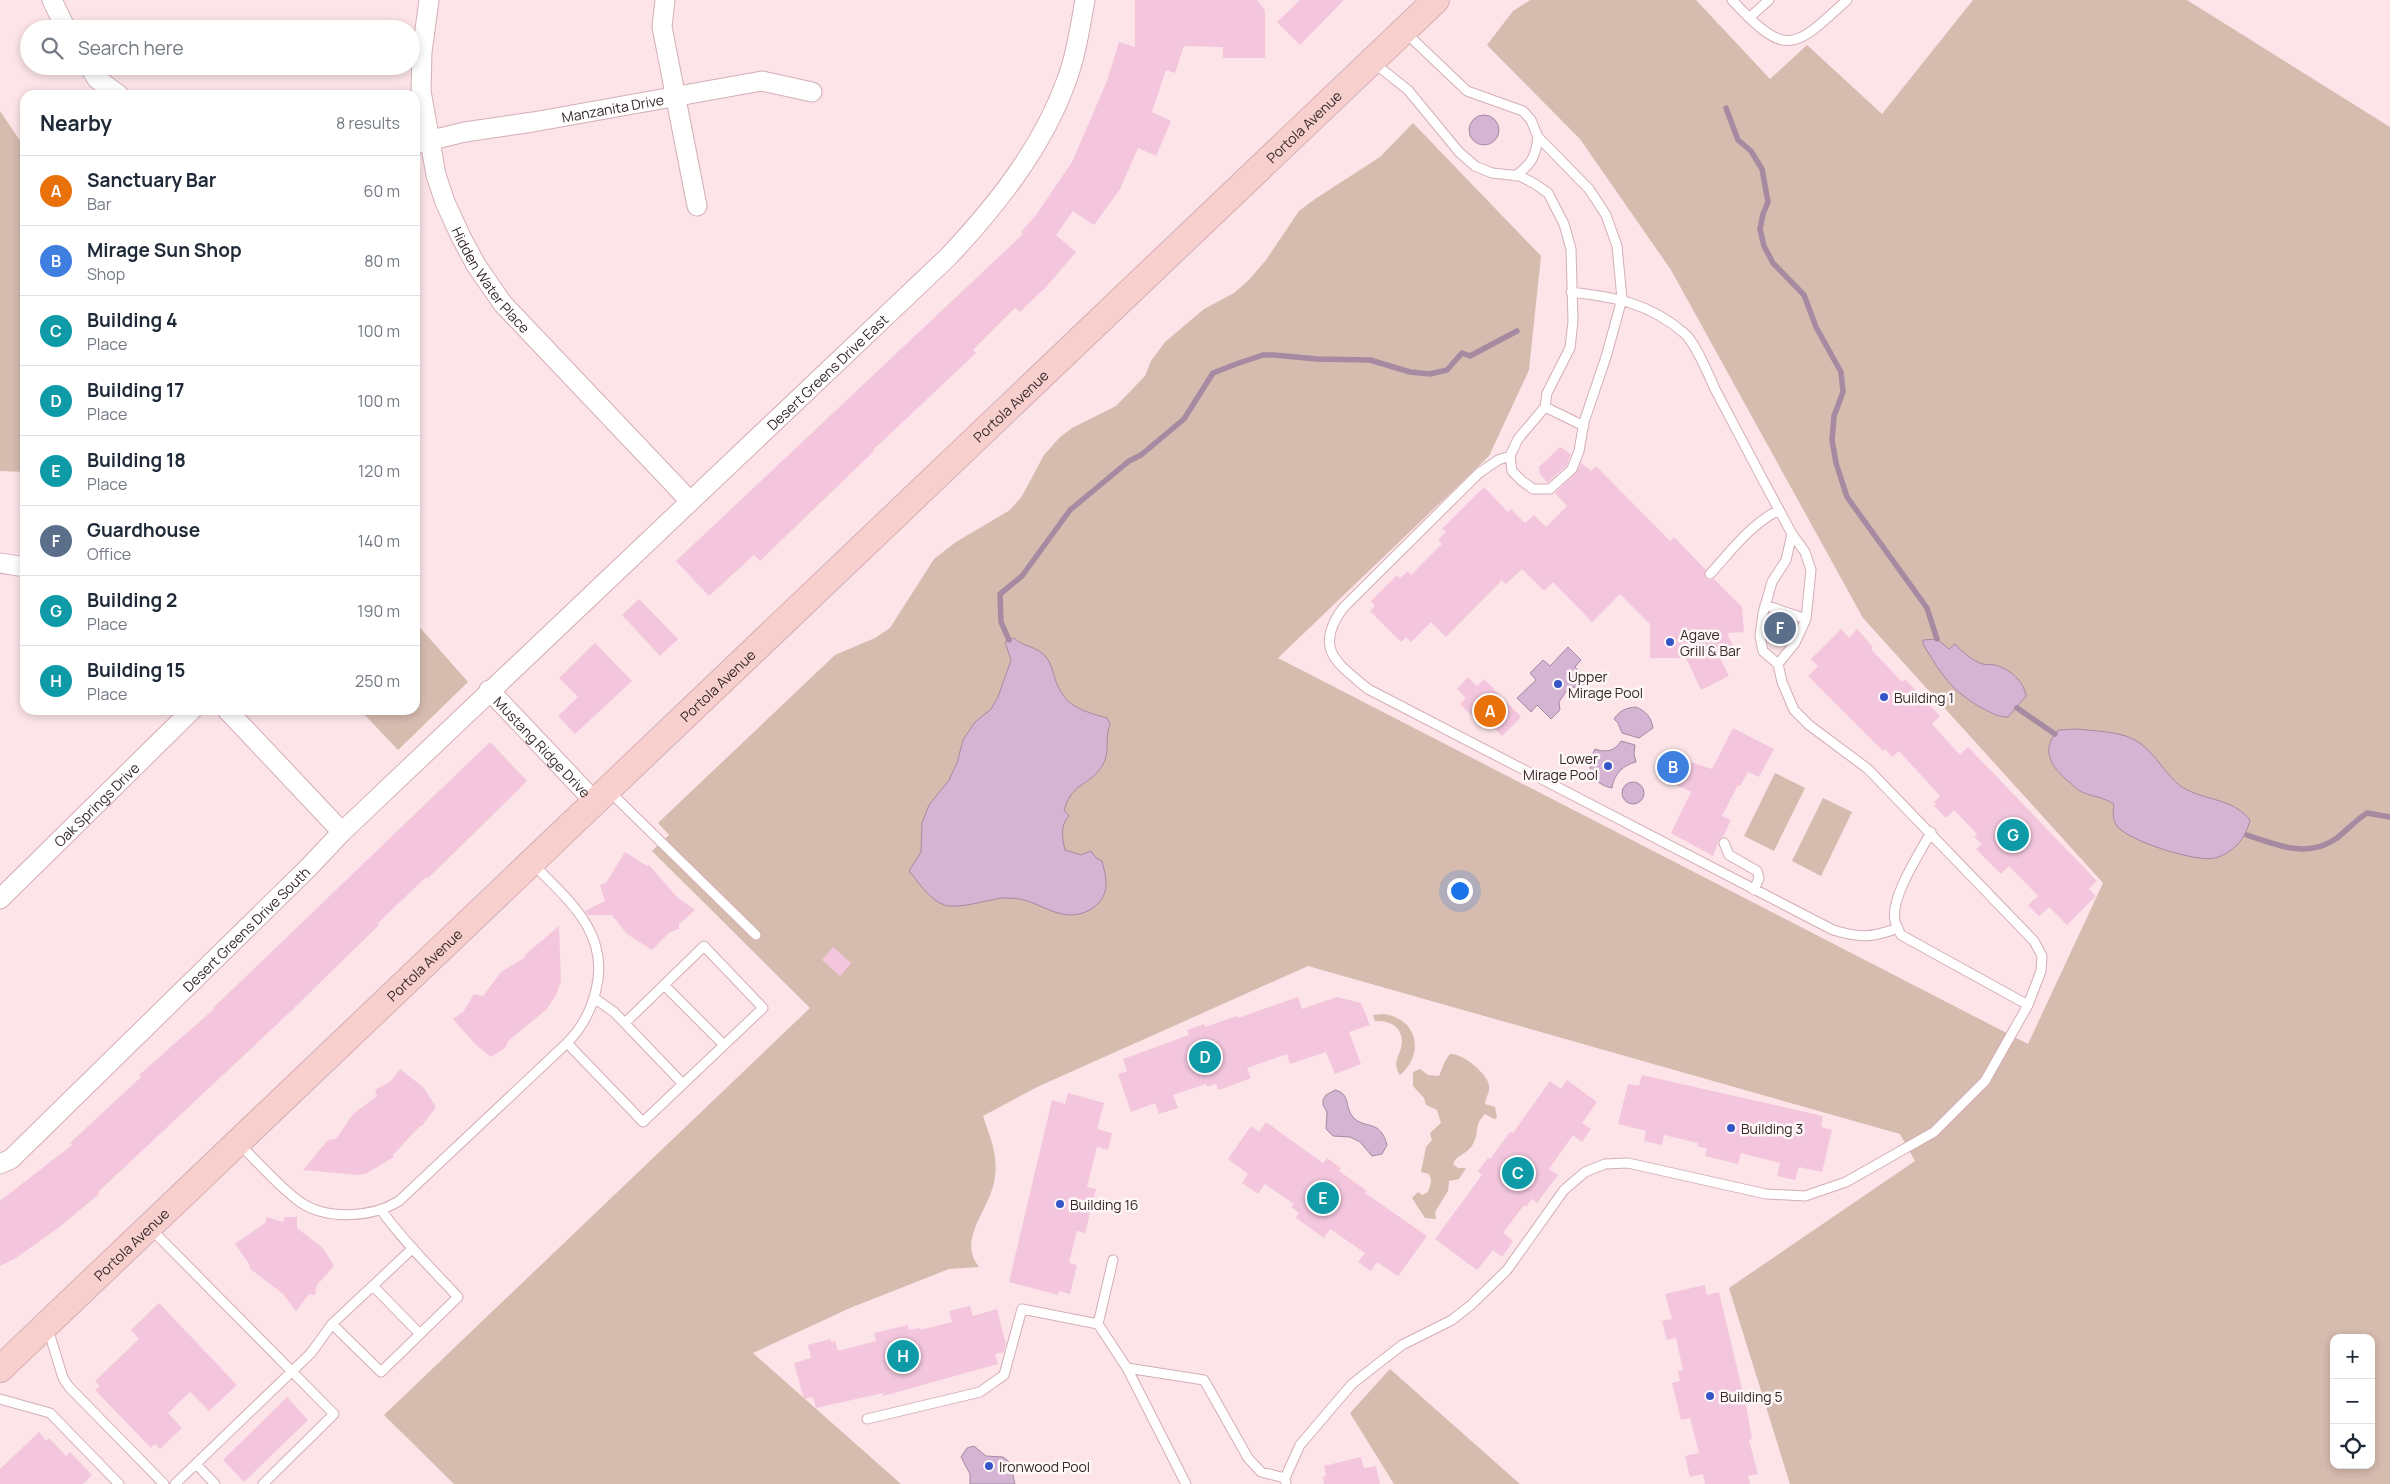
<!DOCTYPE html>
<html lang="en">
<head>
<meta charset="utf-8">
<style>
	body { margin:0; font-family:Manrope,sans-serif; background:#f2f2f3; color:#1f2937 }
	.controls { position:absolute; right:15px; bottom:15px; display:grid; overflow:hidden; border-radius:10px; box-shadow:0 2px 8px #0003 }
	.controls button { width:45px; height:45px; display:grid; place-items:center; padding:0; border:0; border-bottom:1px solid #e0e1e3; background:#fff; color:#1f2937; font:25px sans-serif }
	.you { position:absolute; left:1459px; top:890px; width:18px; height:18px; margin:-12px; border:4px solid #fff; border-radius:50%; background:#1a73e8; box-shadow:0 0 0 8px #1a73e833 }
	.badge { display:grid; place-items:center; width:32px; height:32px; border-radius:50%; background:#3555c6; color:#fff; font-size:16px; font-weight:700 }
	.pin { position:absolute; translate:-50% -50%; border:2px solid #fff; box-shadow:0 1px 5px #0006 }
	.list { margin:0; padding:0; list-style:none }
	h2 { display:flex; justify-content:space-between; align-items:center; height:65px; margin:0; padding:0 20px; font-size:21px }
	h2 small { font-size:16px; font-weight:400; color:#747a83 }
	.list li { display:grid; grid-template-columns:32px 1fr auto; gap:15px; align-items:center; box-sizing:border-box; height:70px; padding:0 20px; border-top:1px solid #e0e1e3 }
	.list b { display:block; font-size:19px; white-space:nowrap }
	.list p { margin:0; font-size:16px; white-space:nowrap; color:#747a83 }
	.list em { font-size:16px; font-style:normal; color:#747a83 }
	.icon { flex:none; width:28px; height:28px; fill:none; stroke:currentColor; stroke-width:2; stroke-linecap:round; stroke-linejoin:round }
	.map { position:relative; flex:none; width:2390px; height:1484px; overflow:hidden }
	.search { position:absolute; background:#fff; box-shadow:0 2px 8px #0003; left:20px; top:20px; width:400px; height:55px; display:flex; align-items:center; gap:12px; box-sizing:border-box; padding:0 18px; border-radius:28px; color:#747a83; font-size:19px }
	.panel { position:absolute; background:#fff; box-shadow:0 2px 8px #0003; left:20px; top:90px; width:400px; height:625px; border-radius:15px }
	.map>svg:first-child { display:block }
	.green { fill:#d6bbaf; fill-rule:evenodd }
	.water { fill:#d4b3d3; stroke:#a58aa1 }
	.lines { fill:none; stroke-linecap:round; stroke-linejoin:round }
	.stream { stroke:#a58aa1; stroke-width:5.5 }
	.building { fill:#f3c6dd }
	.service-casing { stroke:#d4aeb5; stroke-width:11 }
	.minor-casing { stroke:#d4aeb5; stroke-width:21 }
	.secondary-casing { stroke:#d4aeb5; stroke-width:28 }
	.service { stroke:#fff; stroke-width:9 }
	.minor { stroke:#fff; stroke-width:19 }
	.secondary { stroke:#f7d0ce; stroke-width:26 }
	.poi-dot { fill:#3555c6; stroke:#fef6f7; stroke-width:2 }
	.labels { text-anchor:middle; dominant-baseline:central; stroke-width:5; stroke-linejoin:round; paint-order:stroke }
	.street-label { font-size:14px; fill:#37292b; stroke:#fef6f7 }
	.poi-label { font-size:14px; fill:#37292b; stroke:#fef6f7; text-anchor:start }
</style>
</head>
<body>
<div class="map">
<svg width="2390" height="1484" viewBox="0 0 2390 1484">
	<rect width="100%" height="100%" fill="#fce4e8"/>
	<!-- green -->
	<path class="green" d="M1530 0H1696L1770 79 1807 45 1882 114 1973 0H2187L2390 127V1484H1790L1729 1288 1915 1161 1900 1134 1308 966 1037 1087 983 1116C990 1137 998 1154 995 1177 991 1210 956 1238 979 1267L949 1269 850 1308 753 1353 901 1484H454L384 1415 810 1008 652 851 669 835 658 823 835 655 875 638 890 628 934 559 956 542 1010 510 1022 496 1044 455 1060 437 1072 428 1116 406 1145 376 1151 361 1165 342 1204 309 1234 293 1249 280 1266 260 1299 211 1315 199 1380 157 1413 123 1541 256 1529 370 1489 456 1278 658 2028 1044 2103 883 1863 618 1671 270 1580 139 1487 45 1513 11ZM2334 1338H2371V1465H2334Z
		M0 111 25 148V472L0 471Z
		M415 622 468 682 398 750 360 710H415Z
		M1775 773 1805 788 1774 851 1744 836Z
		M1823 798 1852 812 1821 876 1792 861Z
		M1383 1014C1418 1018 1425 1054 1400 1075 1391 1062 1401 1055 1402 1042 1402 1026 1389 1020 1375 1021L1373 1015Z
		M1450 1054C1462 1053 1487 1073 1489 1085 1490 1092 1486 1097 1485 1104L1495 1107 1497 1118 1494 1119 1485 1114C1473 1126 1480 1132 1473 1144 1469 1153 1456 1155 1453 1164L1458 1168H1466L1459 1179 1449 1181 1448 1191 1435 1212 1436 1219 1425 1218 1412 1198 1418 1192 1422 1195 1428 1192C1430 1185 1433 1181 1429 1174L1421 1172 1426 1147 1432 1140 1430 1133 1441 1123 1437 1110 1426 1105 1424 1098 1413 1086V1072L1420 1069 1428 1075 1439 1076 1445 1061Z
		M1390 1369 1520 1484H1394L1350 1413Z"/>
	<!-- water -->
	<path class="water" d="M1469 130a15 15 0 1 1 30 0a15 15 0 1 1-30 0Z
		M1014 638C1023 647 1037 646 1046 657 1051 663 1053 672 1055 679 1065 707 1080 710 1107 718L1110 724C1104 740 1111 752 1102 766 1089 787 1073 781 1064 810L1069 816C1060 825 1062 838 1065 850L1081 855 1091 851 1096 858 1102 861C1104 870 1108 882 1105 891 1101 909 1079 918 1062 914 1040 909 1031 897 1004 898 989 899 958 910 944 905 929 899 919 883 909 871L921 852 922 823 929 805 949 780 957 763 963 740 975 722 991 709 998 697 1011 660 1005 642Z
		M1937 639 1949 649 1955 644C1961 651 1974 662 1983 664 1987 665 1991 664 1995 665 2010 669 2024 681 2026 696L2008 717C1997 717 1992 713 1982 708 1951 691 1941 674 1923 644V640Z
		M1568 647 1581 660 1575 667 1588 680 1579 689 1573 687 1567 690 1559 702 1560 710 1551 719 1537 705 1531 712 1517 698 1536 680 1530 673 1543 660 1550 666Z
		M1636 707C1647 712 1651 717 1653 728L1639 738 1622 733 1618 723 1614 719C1620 710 1626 708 1636 707Z
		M2076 729C2093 731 2117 731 2133 739 2155 750 2165 776 2182 787 2205 801 2233 798 2250 820 2246 838 2234 853 2215 858 2198 863 2128 841 2117 826 2112 819 2113 811 2114 804 2103 797 2093 797 2082 792 2077 790 2073 785 2069 782 2051 767 2040 750 2058 730Z
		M1621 741 1635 745 1634 754 1636 762C1623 765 1614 774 1612 788 1590 783 1585 768 1595 749 1606 753 1615 751 1621 741Z
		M1622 793a11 11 0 1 1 22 0a11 11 0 1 1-22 0Z
		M1335 1090C1351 1094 1344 1106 1353 1117 1364 1130 1380 1118 1387 1145L1382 1154 1372 1156 1360 1142 1350 1137 1333 1136 1326 1129 1327 1112 1323 1105V1100L1326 1095Z
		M974 1446 986 1456 1003 1457 1007 1460 1010 1463 1015 1484H970V1474L961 1457 967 1448Z"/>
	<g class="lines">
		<!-- stream -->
		<path class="stream" d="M1726 108 1738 140 1751 151 1762 169 1768 202 1763 214 1760 229 1764 246 1773 263 1804 295 1816 327 1841 372 1843 392 1834 416 1832 440 1836 463 1847 497 1927 608 1937 639
			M1009 640 1001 622 1000 594 1022 576 1070 510 1129 461 1141 455 1184 419 1213 373 1239 363 1263 355H1274L1317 359 1370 360 1410 372 1430 374 1447 370 1462 353 1470 356 1517 331
			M2017 708 2055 734
			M2247 835C2276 845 2308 859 2337 838 2347 830 2356 820 2367 813L2390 817"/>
	</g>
	<!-- building -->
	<path class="building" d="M1135 0H1257L1265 10V58H1223V47L1184 46 1175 73 1166 70 1152 112 1171 121 1156 156 1138 148 1120 189 1094 225 1073 211 1056 235 1076 252 1047 286 1020 312 1015 308 973 350 976 353 873 450 874 451 760 561 754 555 709 596 676 561 1023 234 1021 232 1036 215 1072 162 1107 81 1119 42 1135 47Z
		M1300 0H1344L1300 45 1277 22Z
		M1560 447 1571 454 1567 465 1547 483 1539 472 1540 470 1538 468Z
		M1581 463 1591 471 1596 466 1670 541 1674 537 1706 570V578L1709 580 1714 579 1742 607 1744 632 1727 633 1733 646 1718 654 1729 676 1701 690 1686 658H1650V624L1620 594 1592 622 1553 582 1544 591 1522 569 1506 584 1502 580 1446 637 1431 622 1411 642 1406 637 1401 642 1370 611 1375 606 1371 601 1397 575 1400 578 1408 571 1411 575 1442 544 1438 540 1446 532 1442 529 1484 487 1508 512 1511 509 1525 523 1534 515 1546 527 1567 506 1555 493 1576 473Z
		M639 599 678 639 660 656 622 615Z
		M1841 629 1849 638 1857 629 1873 647 1871 649 1902 682 1905 679 1940 716 1932 724 1960 755 1968 747 2097 881 2089 889 2096 896 2067 925 2049 907 2039 916 2028 905 2038 896 2009 866 2001 874 1976 849 1982 844 1974 837 1977 834 1954 810 1946 818 1934 806 1936 804 1934 802 1940 796 1899 751 1892 757 1885 749 1883 751 1808 676 1818 666 1811 659Z
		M595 643 632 681 575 734 558 716 578 697 559 678Z
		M1468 677 1477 686 1484 679 1521 717 1502 736 1484 718 1479 723 1460 704 1466 698 1457 689Z
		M1733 728 1774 749 1759 777 1748 772 1740 786 1738 785 1722 816 1731 820 1723 837 1719 840 1713 856 1671 833 1691 792 1660 777 1671 756 1712 769Z
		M490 742 527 781 455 852 428 878 426 877 377 924 379 925 290 1012 98 1192 99 1194 58 1228 16 1258 0 1266V1201L72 1145 70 1143 141 1077 139 1075 214 1009 213 1008Z
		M625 852 647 866 649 865 677 897 695 910 679 924V929L670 932 652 950 627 934 612 915H588L585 911 605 901 600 885 606 883Z
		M559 926 561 981 556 995 547 1009 509 1040 505 1048 491 1057 476 1045 453 1019 463 1012 474 994 483 996 501 972 524 958 526 954Z
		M833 947 851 963 840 976 822 960Z
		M1298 997 1302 1009 1337 997 1361 1003 1370 1025 1349 1032 1361 1064 1335 1074 1326 1052 1290 1064 1287 1054 1247 1068 1251 1078 1219 1090 1216 1084 1207 1087 1206 1084 1173 1095 1178 1108 1159 1114 1155 1103 1131 1112 1118 1074 1127 1071 1123 1059 1189 1035 1187 1030 1204 1024 1205 1027 1237 1016 1238 1018Z
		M400 1069 423 1087 436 1107 422 1126H420L393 1155 394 1157 367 1173 358 1175 303 1170 328 1140 336 1139 353 1114 377 1096 375 1090 391 1081Z
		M1642 1075 1823 1116 1821 1127 1832 1130 1822 1172 1799 1167 1795 1180 1777 1176 1780 1163 1741 1153 1738 1164 1705 1156 1707 1149 1697 1146 1698 1143 1664 1135 1662 1145 1644 1141 1646 1131 1618 1124 1628 1084 1639 1086Z
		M1567 1080 1597 1102 1582 1123 1591 1129 1582 1142 1573 1135 1549 1169 1558 1175 1537 1203 1532 1199 1526 1207 1524 1205 1503 1233 1513 1241 1502 1257 1493 1250 1477 1270 1435 1239 1482 1175 1478 1171 1488 1158 1490 1159 1510 1132 1513 1133 1550 1081 1561 1089Z
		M1068 1093 1104 1103 1097 1129 1112 1133 1108 1150 1097 1147 1087 1187 1096 1189 1085 1233 1077 1231 1069 1263 1077 1265 1070 1294 1059 1291 1058 1295 1009 1282 1052 1100 1065 1104Z
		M1266 1122 1323 1163 1327 1158 1341 1168 1339 1171 1367 1191 1365 1193 1427 1236 1398 1276 1377 1262 1371 1271 1358 1262 1365 1253 1330 1229 1324 1238 1296 1218 1299 1213 1291 1207 1294 1204 1265 1184 1258 1194 1242 1183 1248 1174 1228 1159 1251 1126 1259 1132Z
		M267 1217 283 1222 285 1217H297V1228L323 1248 334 1266 317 1285 315 1295 309 1294 296 1311 283 1294 249 1268 250 1265 235 1244 265 1223Z
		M1705 1285 1707 1295 1719 1292 1747 1410 1752 1439 1749 1440 1758 1474 1748 1476 1750 1484H1705L1703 1474 1690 1477 1685 1456 1699 1453 1690 1418 1681 1420 1672 1383 1680 1381 1678 1371 1683 1370 1676 1338 1667 1340 1662 1321 1672 1319 1665 1294Z
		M159 1303 237 1385 209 1411 190 1392 168 1413 182 1428 160 1449 155 1444 151 1448 95 1390 100 1386 95 1381 139 1339 131 1330Z
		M970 1306 973 1316 997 1309 1006 1344 1004 1352 995 1354 998 1364 883 1396V1393L816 1408 813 1397 804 1399 794 1363 811 1358 808 1345 830 1339 831 1342 835 1341 838 1351 876 1341 874 1333 908 1325 909 1330 919 1328 920 1330 952 1322 949 1311Z
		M287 1397 308 1420 244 1482 223 1460Z
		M39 1432 46 1441 49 1438 66 1456 70 1452 92 1475 83 1484H0V1469Z
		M1361 1457 1364 1468 1376 1466 1380 1484H1324L1323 1477 1326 1476 1324 1466Z"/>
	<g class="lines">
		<defs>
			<path id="service" d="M1732 0C1786 58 1793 50 1847 0
				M1749 18 1769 0
				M1374 63 1408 90 1459 152 1475 166 1492 173 1520 176 1535 184 1548 193 1564 224 1571 249 1573 321 1570 348 1547 393 1545 407 1518 439 1510 456 1512 471 1522 481 1533 489H1550L1572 469 1579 451 1584 422 1606 357 1622 299 1617 246 1606 215 1589 189 1538 137 1531 120 1523 111 1467 91 1405 32
				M1515 176C1531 165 1536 156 1538 137
				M1571 292C1615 297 1649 303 1684 333 1696 343 1708 374 1715 389 1740 437 1766 486 1792 534L1805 552 1811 570 1806 619 1795 643 1778 664
				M1545 407 1584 426
				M1510 456 1498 460 1479 473 1343 608C1313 649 1337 663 1368 689L1833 930C1860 938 1871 938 1898 928
				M1710 574C1731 551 1751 524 1779 510
				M1765 605 1806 619
				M609 791 756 935
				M1931 832C1920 853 1890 897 1895 921 1896 925 1899 931 1901 935L2028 1005
				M1724 843 1729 855 1757 871 1759 878 1754 890
				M664 985 724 1045
				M594 998 614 1012 683 1084
				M567 1043 643 1122 763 1008 704 946 625 1023
				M239 1144C259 1163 278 1186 300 1202 328 1221 373 1217 399 1201L567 1043C582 1028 591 1011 596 990 610 933 569 901 533 864
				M381 1210C404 1242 432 1269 458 1297L381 1372 332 1324 413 1248
				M150 1228 334 1414 263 1484
				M373 1286 420 1334
				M1098 1324 1113 1260
				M48 1329 63 1378 69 1387 164 1484
				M1127 1368 1186 1484
				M0 1399 50 1413 119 1484
				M867 1419 980 1392 1004 1375 1022 1309 1098 1324 1127 1368 1204 1380 1248 1458 1261 1472 1285 1478
				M196 1464 215 1484
				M175 1484 311 1353 332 1324
				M1286 1484 1285 1478 1300 1445 1352 1384 1402 1345 1452 1320 1471 1305 1507 1270 1564 1190 1585 1172 1605 1164 1628 1163 1766 1194 1805 1196 1846 1182 1934 1132 1985 1081 2028 1005 2041 971 2042 956 2034 941 1868 769 1809 725 1794 710 1782 682 1778 664 1763 651 1760 636 1763 613 1772 582 1786 560 1792 534"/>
			<g id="minor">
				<path d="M52 0 66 29"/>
				<path id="s1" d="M429 0 422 52 421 91 436 175 445 202 461 237 476 265 503 304 689 500"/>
				<path d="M665 0 662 27 697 206"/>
				<path d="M89 66 97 79 119 95"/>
				<path id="s2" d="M415 144 465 132 533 122 762 81 812 92"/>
				<path d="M0 563 25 567"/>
				<path id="s3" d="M489 690 595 802"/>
				<path d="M227 710 342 832"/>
				<path id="s4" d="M0 899 192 710"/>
				<path id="s5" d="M0 1164 11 1159 309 867 342 832 948 257C996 206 1042 148 1066 82 1076 56 1080 27 1085 0"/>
			</g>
			<g id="secondary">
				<path id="s6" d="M0 1369 1436 0"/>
			</g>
		</defs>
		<!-- service casing -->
		<use href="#service" class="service-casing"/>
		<!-- minor casing -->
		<use href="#minor" class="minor-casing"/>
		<!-- secondary casing -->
		<use href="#secondary" class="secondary-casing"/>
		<!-- service -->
		<use href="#service" class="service"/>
		<!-- minor -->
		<use href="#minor" class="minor"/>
		<!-- secondary -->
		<use href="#secondary" class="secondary"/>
	</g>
	<!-- markers -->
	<g class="poi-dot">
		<circle cx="1670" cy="642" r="5"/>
		<circle cx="1558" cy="684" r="5"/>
		<circle cx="1884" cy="697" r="5"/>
		<circle cx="1608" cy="766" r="5"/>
		<circle cx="1731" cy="1128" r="5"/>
		<circle cx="1060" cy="1204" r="5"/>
		<circle cx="1710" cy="1396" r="5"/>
		<circle cx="989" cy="1466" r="5"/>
	</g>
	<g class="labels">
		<!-- street labels -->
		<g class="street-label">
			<text stroke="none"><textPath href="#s2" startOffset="201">Manzanita Drive</textPath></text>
			<text stroke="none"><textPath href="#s6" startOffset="1801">Portola Avenue</textPath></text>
			<text stroke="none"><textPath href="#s1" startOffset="296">Hidden Water Place</textPath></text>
			<text stroke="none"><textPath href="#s5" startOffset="1146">Desert Greens Drive East</textPath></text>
			<text stroke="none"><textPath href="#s6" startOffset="1396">Portola Avenue</textPath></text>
			<text stroke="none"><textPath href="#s6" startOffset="991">Portola Avenue</textPath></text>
			<text stroke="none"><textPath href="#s3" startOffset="78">Mustang Ridge Drive</textPath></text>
			<text stroke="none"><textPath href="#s4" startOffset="135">Oak Springs Drive</textPath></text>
			<text stroke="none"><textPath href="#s5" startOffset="341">Desert Greens Drive South</textPath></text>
			<text stroke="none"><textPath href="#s6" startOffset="586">Portola Avenue</textPath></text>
			<text stroke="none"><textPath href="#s6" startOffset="181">Portola Avenue</textPath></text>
		</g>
		<!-- poi labels -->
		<g class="poi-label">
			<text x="1680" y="634">Agave<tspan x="1680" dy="16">Grill &amp; Bar</tspan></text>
			<text x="1568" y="676">Upper<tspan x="1568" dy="16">Mirage Pool</tspan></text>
			<text x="1894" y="697">Building 1</text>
			<text x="1598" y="758" text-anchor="end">Lower<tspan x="1598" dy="16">Mirage Pool</tspan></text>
			<text x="1741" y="1128">Building 3</text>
			<text x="1070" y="1204">Building 16</text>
			<text x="1720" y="1396">Building 5</text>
			<text x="999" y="1466">Ironwood Pool</text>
		</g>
	</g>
</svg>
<div class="controls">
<button>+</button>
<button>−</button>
<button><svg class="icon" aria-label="locate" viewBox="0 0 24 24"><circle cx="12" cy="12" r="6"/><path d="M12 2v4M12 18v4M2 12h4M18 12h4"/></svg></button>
</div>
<div class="you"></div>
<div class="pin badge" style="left:1490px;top:711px;background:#e8710a">A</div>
<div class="pin badge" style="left:1673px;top:767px;background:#3f7fe0">B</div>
<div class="pin badge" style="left:1518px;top:1173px;background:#0f9aa8">C</div>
<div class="pin badge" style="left:1205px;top:1057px;background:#0f9aa8">D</div>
<div class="pin badge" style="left:1323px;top:1198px;background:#0f9aa8">E</div>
<div class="pin badge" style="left:1780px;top:628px;background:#5c6f8a">F</div>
<div class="pin badge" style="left:2013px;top:835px;background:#0f9aa8">G</div>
<div class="pin badge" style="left:903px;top:1356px;background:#0f9aa8">H</div>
<div class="search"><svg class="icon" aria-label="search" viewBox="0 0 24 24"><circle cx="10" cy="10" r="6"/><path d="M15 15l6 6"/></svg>Search here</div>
<section class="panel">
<h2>Nearby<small>8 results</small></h2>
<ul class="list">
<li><span class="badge" style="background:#e8710a">A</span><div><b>Sanctuary Bar</b><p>Bar</p></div><em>60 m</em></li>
<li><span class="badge" style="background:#3f7fe0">B</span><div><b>Mirage Sun Shop</b><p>Shop</p></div><em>80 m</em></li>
<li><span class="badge" style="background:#0f9aa8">C</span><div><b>Building 4</b><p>Place</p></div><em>100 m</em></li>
<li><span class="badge" style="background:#0f9aa8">D</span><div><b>Building 17</b><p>Place</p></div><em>100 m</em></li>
<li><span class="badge" style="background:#0f9aa8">E</span><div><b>Building 18</b><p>Place</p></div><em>120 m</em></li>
<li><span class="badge" style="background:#5c6f8a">F</span><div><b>Guardhouse</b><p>Office</p></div><em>140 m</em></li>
<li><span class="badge" style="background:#0f9aa8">G</span><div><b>Building 2</b><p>Place</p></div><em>190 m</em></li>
<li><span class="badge" style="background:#0f9aa8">H</span><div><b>Building 15</b><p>Place</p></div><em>250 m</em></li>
</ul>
</section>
</div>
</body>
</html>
